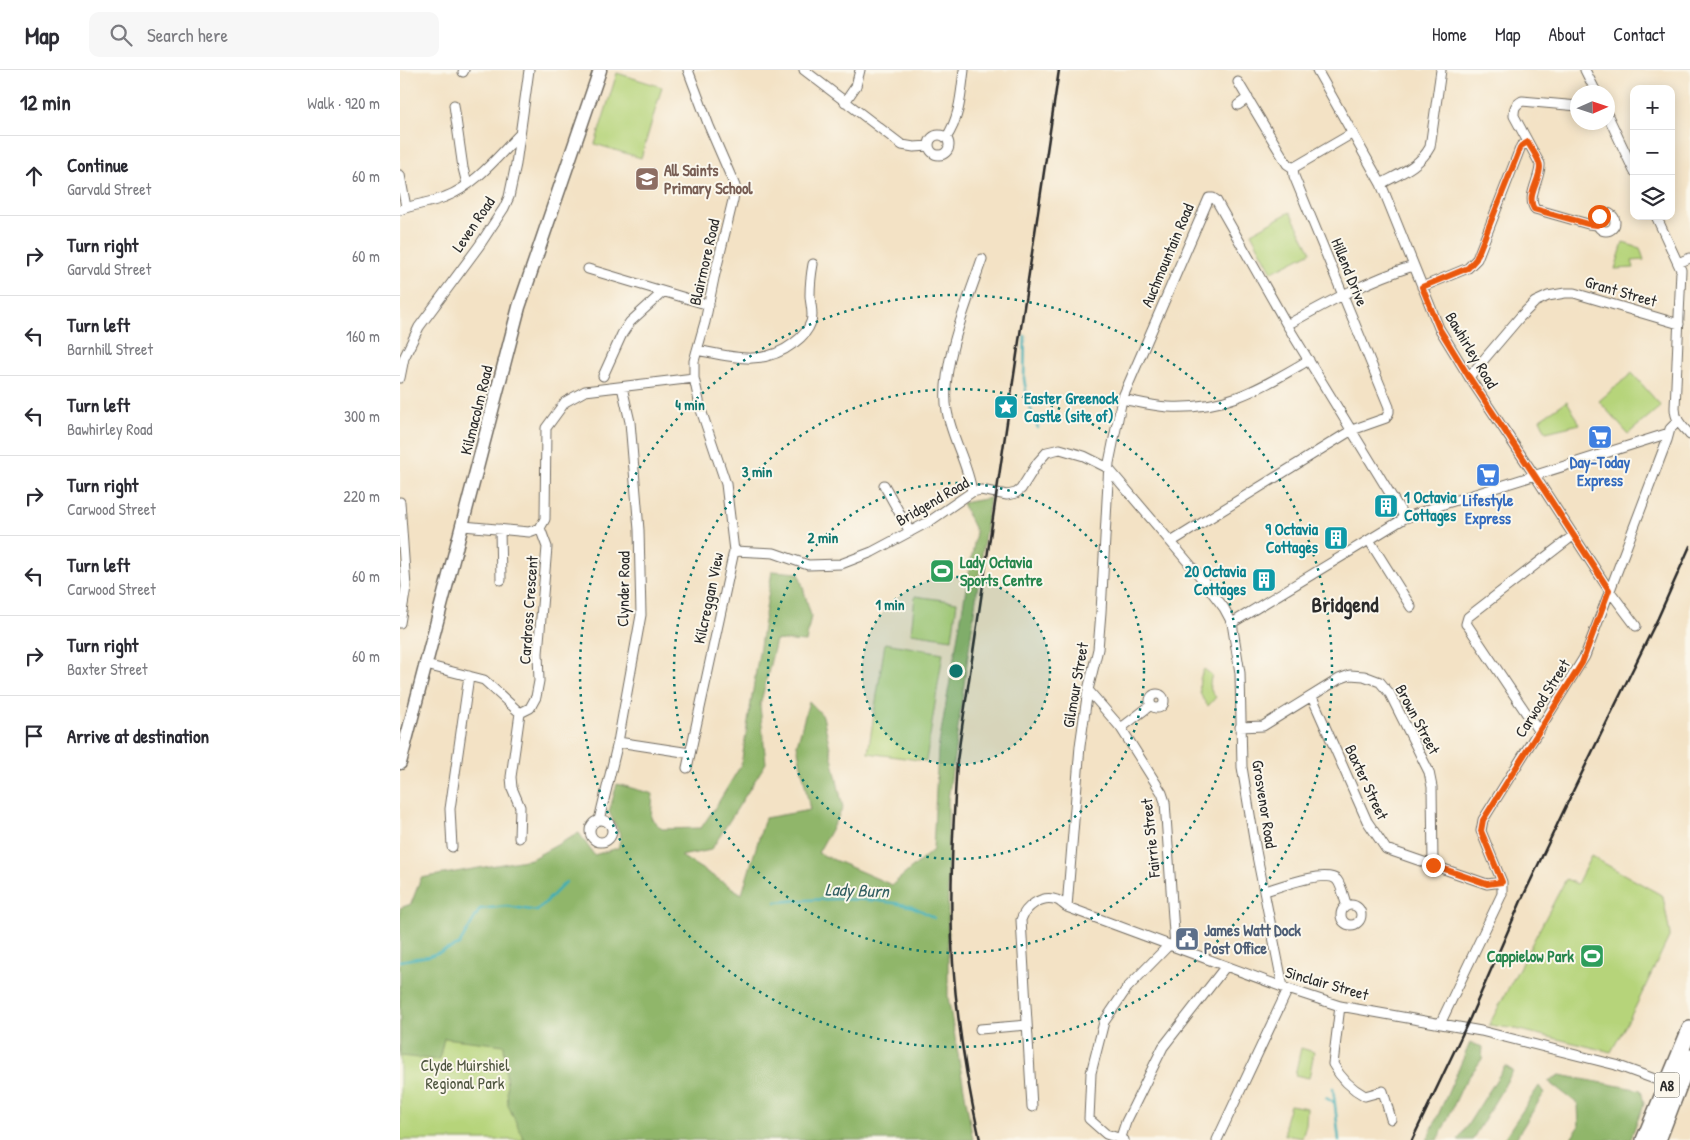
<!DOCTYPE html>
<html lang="en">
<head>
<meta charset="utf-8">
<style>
	body { margin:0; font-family:"Patrick Hand",sans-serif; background:#f7f7f7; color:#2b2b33 }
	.controls { position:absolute; right:15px; top:15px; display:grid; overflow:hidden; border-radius:10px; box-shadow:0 2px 12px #0003 }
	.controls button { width:45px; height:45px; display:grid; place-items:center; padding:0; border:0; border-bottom:1px solid #e1e1e2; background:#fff; color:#2b2b33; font:25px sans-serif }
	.compass { position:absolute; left:1170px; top:15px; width:45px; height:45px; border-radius:50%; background:#fff; box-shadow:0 2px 12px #0003; rotate:87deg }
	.stop { position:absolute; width:15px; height:15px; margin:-11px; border:4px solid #ea580c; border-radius:50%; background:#fff }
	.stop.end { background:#ea580c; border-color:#fff; box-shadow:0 1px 5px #0008 }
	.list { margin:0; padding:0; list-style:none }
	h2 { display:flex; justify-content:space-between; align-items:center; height:65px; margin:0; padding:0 20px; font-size:21px }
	h2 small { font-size:16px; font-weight:400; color:#7c7c81 }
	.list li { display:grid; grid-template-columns:32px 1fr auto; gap:15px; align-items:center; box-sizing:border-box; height:80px; padding:0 20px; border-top:1px solid #e1e1e2 }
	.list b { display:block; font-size:19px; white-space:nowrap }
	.list p { margin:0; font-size:16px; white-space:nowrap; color:#7c7c81 }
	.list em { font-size:16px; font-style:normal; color:#7c7c81 }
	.icon { flex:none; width:28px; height:28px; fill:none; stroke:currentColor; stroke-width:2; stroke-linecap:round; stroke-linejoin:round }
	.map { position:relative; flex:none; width:1290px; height:1070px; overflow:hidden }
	header { display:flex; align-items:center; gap:30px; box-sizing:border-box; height:70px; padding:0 25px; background:#fff; border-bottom:1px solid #e1e1e2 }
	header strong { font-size:24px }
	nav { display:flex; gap:28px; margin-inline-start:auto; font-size:18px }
	.search { width:350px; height:45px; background:#f7f7f7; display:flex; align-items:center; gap:12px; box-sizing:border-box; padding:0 18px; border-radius:10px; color:#7c7c81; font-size:19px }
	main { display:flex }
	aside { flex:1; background:#fff }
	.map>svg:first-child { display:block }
	.green { fill:#b6d47a; stroke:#708052 }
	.forest { fill:#90b66a; stroke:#5e704a }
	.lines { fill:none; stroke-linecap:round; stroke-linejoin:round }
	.stream { stroke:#3daeb5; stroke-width:2.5 }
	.minor-casing { stroke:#716b61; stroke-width:11 }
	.secondary-casing { stroke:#716b61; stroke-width:15 }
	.trunk-casing { stroke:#716b61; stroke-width:18 }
	.minor { stroke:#fff; stroke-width:9 }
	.secondary { stroke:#fff; stroke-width:12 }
	.trunk { stroke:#fff; stroke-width:15 }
	.rail { stroke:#2b2b2b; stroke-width:2.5 }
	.route { stroke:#ea580c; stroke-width:6 }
	.ring { fill:none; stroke:#0f766e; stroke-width:2.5; stroke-dasharray:2.5 5 }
	.labels { text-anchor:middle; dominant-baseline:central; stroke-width:4; stroke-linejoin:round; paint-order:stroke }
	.shield { fill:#fbf7ec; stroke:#696865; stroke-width:1 }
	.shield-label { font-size:15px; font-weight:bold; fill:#2b2b2b }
	.education-label { font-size:16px; font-weight:bold; fill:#785e54; stroke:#fbf7ec; text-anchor:start }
	.street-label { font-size:16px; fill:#2b2b2b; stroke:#fbf7ec }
	.culture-label { font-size:16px; font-weight:bold; fill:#0d838f; stroke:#fbf7ec; text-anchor:start }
	.shop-label { font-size:16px; font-weight:bold; fill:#366cbe; stroke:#fbf7ec }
	.leisure-label { font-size:16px; font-weight:bold; fill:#27864d; stroke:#fbf7ec; text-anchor:start }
	.service-label { font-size:16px; font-weight:bold; fill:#4e5e75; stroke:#fbf7ec; text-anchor:start }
	.park-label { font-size:16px; fill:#4e553f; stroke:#fbf7ec }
	.water-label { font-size:18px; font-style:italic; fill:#325f62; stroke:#fbf7ec }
	.district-label { font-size:21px; font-weight:bold; fill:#2b2b2b; stroke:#fbf7ec }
	.centre { fill:#0f766e; stroke:#fbf7ec; stroke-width:2.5 }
	.ring-label { font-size:15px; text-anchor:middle; font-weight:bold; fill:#0f766e; stroke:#fbf7ec; stroke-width:4; stroke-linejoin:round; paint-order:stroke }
</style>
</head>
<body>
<header>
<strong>Map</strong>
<div class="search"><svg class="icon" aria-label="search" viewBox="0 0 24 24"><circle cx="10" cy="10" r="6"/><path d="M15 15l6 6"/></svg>Search here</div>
<nav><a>Home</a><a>Map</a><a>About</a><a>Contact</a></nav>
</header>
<main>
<aside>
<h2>12 min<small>Walk · 920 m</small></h2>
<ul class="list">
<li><svg class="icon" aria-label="ahead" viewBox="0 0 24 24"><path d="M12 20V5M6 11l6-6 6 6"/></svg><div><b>Continue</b><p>Garvald Street</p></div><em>60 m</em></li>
<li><svg class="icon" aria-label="right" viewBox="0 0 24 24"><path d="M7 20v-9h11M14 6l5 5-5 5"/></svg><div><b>Turn right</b><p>Garvald Street</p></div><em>60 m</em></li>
<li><svg class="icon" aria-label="left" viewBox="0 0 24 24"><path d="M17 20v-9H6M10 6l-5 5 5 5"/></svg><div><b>Turn left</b><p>Barnhill Street</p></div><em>160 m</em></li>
<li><svg class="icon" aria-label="left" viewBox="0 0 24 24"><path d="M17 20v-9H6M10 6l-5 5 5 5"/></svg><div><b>Turn left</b><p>Bawhirley Road</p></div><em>300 m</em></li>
<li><svg class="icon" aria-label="right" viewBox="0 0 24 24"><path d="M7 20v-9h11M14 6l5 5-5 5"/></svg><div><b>Turn right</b><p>Carwood Street</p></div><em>220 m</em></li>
<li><svg class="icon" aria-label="left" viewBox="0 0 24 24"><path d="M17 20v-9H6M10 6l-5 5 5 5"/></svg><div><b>Turn left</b><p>Carwood Street</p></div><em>60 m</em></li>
<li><svg class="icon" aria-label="right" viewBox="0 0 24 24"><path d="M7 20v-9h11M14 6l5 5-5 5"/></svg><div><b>Turn right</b><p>Baxter Street</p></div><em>60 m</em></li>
<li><svg class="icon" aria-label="arrive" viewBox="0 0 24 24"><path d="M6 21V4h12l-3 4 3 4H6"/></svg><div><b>Arrive at destination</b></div></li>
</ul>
</aside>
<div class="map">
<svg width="1290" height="1070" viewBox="0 0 1290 1070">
	<rect width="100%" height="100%" fill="#fbf7ec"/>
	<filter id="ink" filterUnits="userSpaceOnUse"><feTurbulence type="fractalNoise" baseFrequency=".02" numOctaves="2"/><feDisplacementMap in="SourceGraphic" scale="10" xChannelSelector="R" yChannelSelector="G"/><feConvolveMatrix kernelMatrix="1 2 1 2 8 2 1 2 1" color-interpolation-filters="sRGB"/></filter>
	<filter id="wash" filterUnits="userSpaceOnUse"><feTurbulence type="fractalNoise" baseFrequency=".0096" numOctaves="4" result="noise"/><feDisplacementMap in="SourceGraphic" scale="20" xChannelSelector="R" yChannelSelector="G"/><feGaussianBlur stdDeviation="1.12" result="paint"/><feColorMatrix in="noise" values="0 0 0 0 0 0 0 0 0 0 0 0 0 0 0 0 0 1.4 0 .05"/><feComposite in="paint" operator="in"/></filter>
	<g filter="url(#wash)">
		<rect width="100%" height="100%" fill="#f3e2c5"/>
		<!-- green -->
		<path class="green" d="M217 3 262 17 241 88 195 74Z
			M890 142 911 182 872 202 851 163Z
			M1223 173 1240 178 1244 190 1232 191 1234 198 1215 199Z
			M1232 303 1261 336 1228 364 1199 331Z
			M1167 331 1180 354 1146 362 1140 349Z
			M515 526 557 532 552 569 511 563Z
			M485 573 543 583 526 691 468 683Z
			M804 599 812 605C809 613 809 621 816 627L808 636C798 625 797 612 804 599Z
			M1191 786 1263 826 1270 865 1235 938 1211 982 1116 959 1089 955 1166 809 1177 814Z
			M0 928 121 950 209 1070H0Z
			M901 978 914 982 909 1008 895 1005Z
			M890 1035 907 1038 906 1055 902 1068 885 1065V1052Z"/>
		<!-- forest -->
		<path class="forest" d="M590 428 548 730V927L573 1070H124L108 1035 104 975 44 968 39 990 0 986V838L11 834 21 808 131 789 179 763 194 785 218 778 221 766 209 742 217 714 253 724 251 748 262 759 301 758 318 733 341 695 372 501 399 503 411 546 406 572 376 570 360 636 366 693 311 780 281 786 342 824 365 748 410 740 397 675 409 631 423 646 443 738 418 783 492 815 533 780 538 679 576 462 562 433Z
			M1070 973 1083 977 1082 989 1063 1015 1038 1070H1027Z
			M1105 996 1113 1001 1072 1070H1058Z
			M1160 1005 1241 1020 1244 1034 1230 1070H1170L1179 1057 1178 1034 1148 1011Z
			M1139 1016 1144 1023 1115 1070H1103Z"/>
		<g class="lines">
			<!-- stream -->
			<path class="stream" d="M625 266 624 309 628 332 638 358
				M376 832C418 829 469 826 510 836 518 838 527 844 534 848
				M0 891 29 886 59 875 80 839 107 836 137 841 166 812
				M933 1018 939 1070
				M926 1028 935 1033"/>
		</g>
	</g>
	<g filter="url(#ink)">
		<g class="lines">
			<defs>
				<path id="minor" d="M404 0 502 75 514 77 529 76
					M917 0 981 114 1039 258 1069 307 1137 409 1209 520 1236 556
					M1185 0 1196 22
					M63 2 64 0
					M838 12 887 94 893 98
					M445 32 456 16 460 0
					M54 35 63 98 67 114
					M838 35 848 28
					M1178 36 1122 31C1115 35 1114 38 1114 46L1140 94C1141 108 1126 126 1135 139L1188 154 1197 155
					M1208 46 1234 101
					M529 75a10 10 0 1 1 20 0a10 10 0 1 1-20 0Z
					M546 68C560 48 561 23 564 0
					M893 98 953 63
					M0 105 6 137
					M981 114C999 104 1020 96 1030 77L1041 0
					M0 140C14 134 31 133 45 127 75 116 98 86 120 64
					M1197 152a9 9 0 1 1 18 0a9 9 0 1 1-18 0Z
					M1256 146 1281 200 1275 338C1275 350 1282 356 1290 365
					M1278 193 1290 188
					M188 199 309 235
					M1022 217 1068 198 1077 189 1121 76 1128 72
					M887 255C928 232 969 210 1013 196
					M297 280C332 287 363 297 394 273 401 268 408 261 411 252 414 243 410 234 410 225 410 215 411 205 413 194
					M203 306 222 264 230 252 263 222
					M1069 307 1120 247 1135 232 1148 226 1165 223H1174L1279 254
					M0 308 4 288 19 257 79 176 104 138 109 127 116 94 129 0
					M722 329C737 332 753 336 768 337 827 340 860 318 909 290
					M484 415 510 462
					M572 422C568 394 552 369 547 341 539 299 568 230 582 189
					M0 432 6 517 0 553
					M63 456 129 462 140 458
					M100 459 101 510
					M969 470 1011 537
					M771 472 952 360 986 348 989 342V337L894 106 893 98
					M334 481 374 483 408 495 441 494 472 482 530 451 572 422 581 420 607 425 616 423 621 419 638 392 647 382 660 379 684 386 708 398 798 504 824 538 832 553 840 603 842 697 856 781 883 917
					M832 553 1005 448 1044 434 1269 363
					M26 595 84 610 120 643 111 707 112 718 120 737 119 768
					M688 620 721 658 762 723 765 732 775 877
					M750 631a7 7 0 1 1 14 0a7 7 0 1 1-14 0Z
					M912 627 967 751 986 779 1087 814 1102 812
					M120 643 130 638 136 627 139 611 138 583 147 477 140 458 145 449 146 358 165 332 185 321 294 308
					M840 657 863 656 939 609 950 605 964 606 980 612 990 624 1029 702 1032 717 1033 795
					M721 658 751 635
					M1139 662 1068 556 1066 554 1068 547 1174 465
					M218 672 290 683
					M287 698 334 481 326 414 301 340 294 308V291L305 252 314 208 333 130 335 116 309 56 288 0
					M199 750 218 672 241 545 239 460 230 352 222 317
					M190 761a11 11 0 1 1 22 0a11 11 0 1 1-22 0Z
					M52 777 50 739 69 606
					M865 821C879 817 926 799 937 810 942 816 944 829 947 836
					M941 845a10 10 0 1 1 20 0a10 10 0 1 1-20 0Z
					M667 837 680 676 688 620 698 579 701 542 709 393 722 329 809 128H813L816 130 887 255 1005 448
					M940 936 933 994C940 1007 952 1019 965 1026L983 1021 991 1049
					M1040 954 1102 824V812L1081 761 1083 750 1185 586 1267 370 1270 359 1278 351
					M580 959 627 955
					M632 1037 621 850C625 837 642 824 657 830 660 831 664 835 667 837L888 919 940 936 1081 961 1216 995 1271 1015
					M720 1070 726 1052 763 977 826 896
					M724 1070 706 1064 689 1049 691 1003 704 952 727 918 769 875
					M817 1070 888 919"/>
				<path id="secondary" d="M0 693 119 237 200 0"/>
				<path id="trunk" d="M1244 1070 1290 959
					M1258 1070 1290 987"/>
			</defs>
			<!-- minor casing -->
			<use href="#minor" class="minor-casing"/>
			<!-- secondary casing -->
			<use href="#secondary" class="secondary-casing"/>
			<!-- trunk casing -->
			<use href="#trunk" class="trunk-casing"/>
			<!-- minor -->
			<use href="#minor" class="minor"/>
			<!-- secondary -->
			<use href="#secondary" class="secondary"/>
			<!-- trunk -->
			<use href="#trunk" class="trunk"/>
			<!-- rail -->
			<path class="rail" d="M580 1070C567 1012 557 952 553 893 549 825 553 758 557 691L659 0
				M1012 1070 1070 948 1121 831 1174 719 1258 548 1290 476"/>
		</g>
	</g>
	<g class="lines" filter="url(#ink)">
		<!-- route -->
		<path class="route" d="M1033 795 1087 814 1102 812 1081 761 1083 750 1182 593 1209 520 1137 409 1069 307 1039 258 1022 217 1068 198 1076 189 1121 76 1128 72C1131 79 1140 89 1140 97 1140 111 1126 126 1134 139L1188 154 1197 155 1199 146"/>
	</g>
	<!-- distance rings -->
	<circle cx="556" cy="601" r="94" fill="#0f766e" fill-opacity=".12"/>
	<g class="ring">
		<circle cx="556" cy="601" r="94"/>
		<circle cx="556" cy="601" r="188"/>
		<circle cx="556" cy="601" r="282"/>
		<circle cx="556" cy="601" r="376"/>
	</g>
	<!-- icons -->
	<defs>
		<symbol id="school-square" viewBox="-11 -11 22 22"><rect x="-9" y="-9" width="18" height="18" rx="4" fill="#8d6e63" stroke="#fbf7ec"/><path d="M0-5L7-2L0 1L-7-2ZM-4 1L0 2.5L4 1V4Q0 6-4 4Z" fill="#fff"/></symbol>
		<symbol id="sight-square" viewBox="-11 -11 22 22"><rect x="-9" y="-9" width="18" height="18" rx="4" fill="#0f9aa8" stroke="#fbf7ec"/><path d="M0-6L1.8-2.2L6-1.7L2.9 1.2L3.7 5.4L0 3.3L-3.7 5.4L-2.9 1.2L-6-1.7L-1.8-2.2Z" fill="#fff"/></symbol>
		<symbol id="supermarket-square" viewBox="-11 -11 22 22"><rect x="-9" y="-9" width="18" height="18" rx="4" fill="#3f7fe0" stroke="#fbf7ec"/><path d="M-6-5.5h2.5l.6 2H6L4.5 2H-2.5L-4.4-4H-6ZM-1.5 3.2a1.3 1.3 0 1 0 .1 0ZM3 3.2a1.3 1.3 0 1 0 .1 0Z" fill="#fff"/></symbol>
		<symbol id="building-square" viewBox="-11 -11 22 22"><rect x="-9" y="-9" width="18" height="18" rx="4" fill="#0f9aa8" stroke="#fbf7ec"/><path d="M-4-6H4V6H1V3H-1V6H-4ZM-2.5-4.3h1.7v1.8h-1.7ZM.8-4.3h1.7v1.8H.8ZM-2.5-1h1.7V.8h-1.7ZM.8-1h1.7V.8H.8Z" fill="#fff"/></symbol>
		<symbol id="stadium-square" viewBox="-11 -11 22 22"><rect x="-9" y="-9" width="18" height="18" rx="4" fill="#2e9e5b" stroke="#fbf7ec"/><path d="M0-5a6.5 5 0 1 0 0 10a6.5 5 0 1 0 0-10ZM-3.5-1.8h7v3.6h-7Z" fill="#fff"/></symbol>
		<symbol id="civic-square" viewBox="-11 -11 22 22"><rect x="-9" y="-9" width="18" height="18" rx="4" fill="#5c6f8a" stroke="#fbf7ec"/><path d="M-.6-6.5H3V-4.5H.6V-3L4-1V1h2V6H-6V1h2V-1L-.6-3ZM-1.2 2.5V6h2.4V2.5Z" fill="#fff"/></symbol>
	</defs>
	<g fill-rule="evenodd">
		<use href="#school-square" x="233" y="95" width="28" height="28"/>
		<use href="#sight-square" x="592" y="323" width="28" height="28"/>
		<use href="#supermarket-square" x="1186" y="353" width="28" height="28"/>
		<use href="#supermarket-square" x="1074" y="391" width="28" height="28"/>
		<use href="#building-square" x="972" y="422" width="28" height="28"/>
		<use href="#building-square" x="922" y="454" width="28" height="28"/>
		<use href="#stadium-square" x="528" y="487" width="28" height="28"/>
		<use href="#building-square" x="850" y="496" width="28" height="28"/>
		<use href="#civic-square" x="773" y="855" width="28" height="28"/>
		<use href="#stadium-square" x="1178" y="872" width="28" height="28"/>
	</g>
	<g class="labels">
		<!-- shield labels -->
		<rect class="shield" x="1254.5" y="1002.5" width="25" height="25" rx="4"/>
		<g class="shield-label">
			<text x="1267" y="1015">A8</text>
		</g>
		<!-- education labels -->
		<g class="education-label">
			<text x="264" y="100">All Saints<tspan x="264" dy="18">Primary School</tspan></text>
		</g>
		<!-- street labels -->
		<g class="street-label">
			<text transform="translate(73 154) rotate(-56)">Leven Road</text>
			<text transform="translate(767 185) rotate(-67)">Auchmountain Road</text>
			<text transform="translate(304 192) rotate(-77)">Blairmore Road</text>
			<text transform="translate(950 202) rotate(68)">Hillend Drive</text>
			<text transform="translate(1221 221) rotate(16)">Grant Street</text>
			<text transform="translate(1072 280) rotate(59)">Bawhirley Road</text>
			<text transform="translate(76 340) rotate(-76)">Kilmacolm Road</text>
			<text transform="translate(532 431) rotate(-30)">Bridgend Road</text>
			<text transform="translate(223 519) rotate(-89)">Clynder Road</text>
			<text transform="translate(308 528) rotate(-78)">Kilcreggan View</text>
			<text transform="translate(128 540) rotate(-86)">Cardross Crescent</text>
			<text transform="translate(675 615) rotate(-80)">Gilmour Street</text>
			<text transform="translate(1142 628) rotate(-58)">Carwood Street</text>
			<text transform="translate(1018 649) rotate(62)">Brown Street</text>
			<text transform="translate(967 712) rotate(65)">Baxter Street</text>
			<text transform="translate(865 734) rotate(81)">Grosvenor Road</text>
			<text transform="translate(750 768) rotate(-96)">Fairrie Street</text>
			<text transform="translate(927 913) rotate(16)">Sinclair Street</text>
		</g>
		<!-- culture labels -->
		<g class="culture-label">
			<text x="624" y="328">Easter Greenock<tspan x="624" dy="18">Castle (site of)</tspan></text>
			<text x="1004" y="427">1 Octavia<tspan x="1004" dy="18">Cottages</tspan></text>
			<text x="918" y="459" text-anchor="end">9 Octavia<tspan x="918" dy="18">Cottages</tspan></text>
			<text x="846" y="501" text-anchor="end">20 Octavia<tspan x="846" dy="18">Cottages</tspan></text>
		</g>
		<!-- shop labels -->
		<g class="shop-label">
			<text x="1200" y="392">Day-Today<tspan x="1200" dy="18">Express</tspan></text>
			<text x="1088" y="430">Lifestyle<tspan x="1088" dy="18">Express</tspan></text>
		</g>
		<!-- leisure labels -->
		<g class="leisure-label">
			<text x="560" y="492">Lady Octavia<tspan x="560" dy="18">Sports Centre</tspan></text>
			<text x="1174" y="886" text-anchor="end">Cappielow Park</text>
		</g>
		<!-- service labels -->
		<g class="service-label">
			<text x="804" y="860">James Watt Dock<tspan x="804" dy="18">Post Office</tspan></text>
		</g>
		<!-- park labels -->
		<g class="park-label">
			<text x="65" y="995">Clyde Muirshiel<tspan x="65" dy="18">Regional Park</tspan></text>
		</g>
		<!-- water labels -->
		<g class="water-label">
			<text transform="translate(457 820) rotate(2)">Lady Burn</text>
		</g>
		<!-- district labels -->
		<g class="district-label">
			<text x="945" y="534">Bridgend</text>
		</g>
	</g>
	<circle cx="556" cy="601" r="8" class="centre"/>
	<g class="ring-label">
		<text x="290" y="340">4 min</text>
		<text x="357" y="407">3 min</text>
		<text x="423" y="473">2 min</text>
		<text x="490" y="540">1 min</text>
	</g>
</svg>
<div class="controls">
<button>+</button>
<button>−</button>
<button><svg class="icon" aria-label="layers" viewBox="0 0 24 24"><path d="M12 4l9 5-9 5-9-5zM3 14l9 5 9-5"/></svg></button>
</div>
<svg class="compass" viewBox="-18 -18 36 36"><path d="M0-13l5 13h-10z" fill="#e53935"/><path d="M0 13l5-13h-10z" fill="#7c7c81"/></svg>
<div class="stop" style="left:1199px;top:146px"></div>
<div class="stop end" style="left:1033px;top:795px"></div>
</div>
</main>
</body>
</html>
